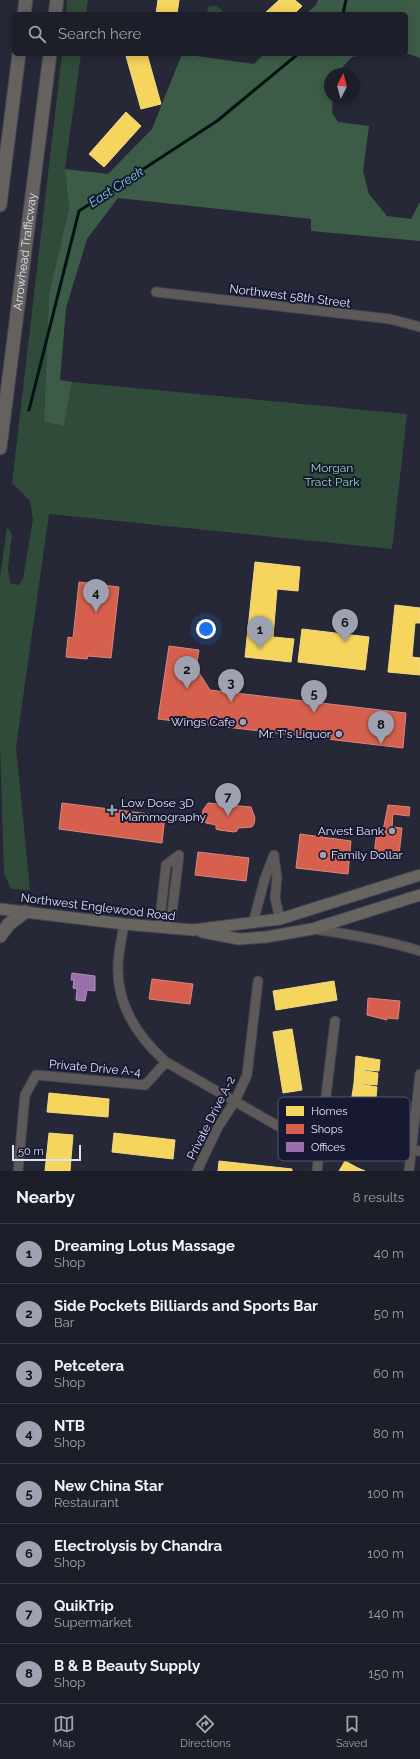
<!DOCTYPE html>
<html lang="en">
<head>
<meta charset="utf-8">
<style>
	body { margin:0; font-family:Raleway,sans-serif; background:#292b35; color:#f1f3f6 }
	.compass { position:absolute; left:324px; top:68px; width:36px; height:36px; border-radius:50%; background:#1c1e29; box-shadow:0 2px 10px #0003; rotate:6deg }
	.scale { position:absolute; left:12px; bottom:10px; width:69px; box-sizing:border-box; padding-left:4px; border:2px solid #dfe2f4; border-top:0; font-size:11px; line-height:14px; white-space:nowrap; color:#dfe2f4; -webkit-text-stroke:3px #171932; paint-order:stroke }
	.you { position:absolute; left:206px; top:629px; width:14px; height:14px; margin:-10px; border:3px solid #fff; border-radius:50%; background:#1a73e8; box-shadow:0 0 0 6px #1a73e833 }
	.badge { display:grid; place-items:center; width:26px; height:26px; border-radius:50%; background:#9ea1b2; color:#111; font-size:13px; font-weight:700 }
	.pin { position:absolute; translate:-50% -33px; filter:drop-shadow(0 1px 2px #0008) }
	.pin::after { content:''; position:absolute; top:21px; width:14px; height:12px; background:inherit; clip-path:polygon(0 0,100% 0,50% 100%) }
	.list { margin:0; padding:0; list-style:none }
	h2 { display:flex; justify-content:space-between; align-items:center; height:52px; margin:0; padding:0 16px; font-size:17px }
	h2 small { font-size:13px; font-weight:400; color:#a0a2a8 }
	.list li { display:grid; grid-template-columns:26px 1fr auto; gap:12px; align-items:center; box-sizing:border-box; height:60px; padding:0 16px; border-top:1px solid #3a3c46 }
	.list b { display:block; font-size:15px; white-space:nowrap }
	.list p { margin:0; font-size:13px; white-space:nowrap; color:#a0a2a8 }
	.list em { font-size:13px; font-style:normal; color:#a0a2a8 }
	.icon { flex:none; width:22px; height:22px; fill:none; stroke:currentColor; stroke-width:2; stroke-linecap:round; stroke-linejoin:round }
	.map { position:relative; flex:none; width:420px; height:1171px; overflow:hidden }
	.search { position:absolute; background:#1c1e29; box-shadow:0 2px 10px #0003; left:12px; right:12px; top:12px; height:44px; display:flex; align-items:center; gap:10px; box-sizing:border-box; padding:0 14px; border-radius:6px; color:#a0a2a8; font-size:15px }
	.sheet { height:532px; background:#1c1e29 }
	nav { display:flex; justify-content:space-around; align-items:center; box-sizing:border-box; height:56px; border-top:1px solid #3a3c46; background:#1c1e29; font-size:11px; color:#a0a2a8 }
	nav a { display:grid; justify-items:center; gap:2px }
	nav .on { color:#9ea1b2 }
	.map>svg:first-child { display:block }
	.green { fill:#304b3a }
	.forest { fill:#3c5c48 }
	.homes { fill:#f6d55c; stroke:#efd98a }
	.shops { fill:#d6604d; stroke:#d9877f }
	.offices { fill:#9970ab; stroke:#ae92c1 }
	.lines { fill:none; stroke-linecap:round; stroke-linejoin:round }
	.stream { stroke:#041214; stroke-width:3 }
	.minor-casing { stroke:#424350; stroke-width:11 }
	.major-casing { stroke:#424350; stroke-width:13 }
	.highway-casing { stroke:#424350; stroke-width:15 }
	.minor { stroke:#5d5958; stroke-width:9 }
	.major { stroke:#686460; stroke-width:11 }
	.highway { stroke:#65615f; stroke-width:13 }
	.poi-dot { fill:#9ea1b2; stroke:#171932; stroke-width:1.5 }
	.labels { text-anchor:middle; dominant-baseline:central; stroke-width:4; stroke-linejoin:round; paint-order:stroke }
	.street-label { font-size:12px; fill:#dfe2f4; stroke:#171932 }
	.park-label { font-size:12px; fill:#96d6a9; stroke:#171932 }
	.poi-label { font-size:12px; fill:#dfe2f4; stroke:#171932; text-anchor:end }
	.water-label { font-size:13px; font-style:italic; fill:#76d4d8; stroke:#171932 }
	.key { fill:#171932; stroke:#53556c; stroke-width:1 }
	.key-label { font-size:11px; fill:#dfe2f4 }
</style>
</head>
<body>
<div class="map">
<svg width="420" height="1171" viewBox="0 0 420 1171">
	<rect width="100%" height="100%" fill="#262837"/>
	<!-- green -->
	<path class="green" d="M67 0H88L86 14H66Z
		M209 6H216L222 10 223 14H206Z
		M62 54H81L65 169 69 209 49 294 44 422 64 426 72 382 407 414 392 549 49 514 16 747 30 890 11 889 4 873 0 744V578L7 527 12 534 8 568 10 583 19 585 23 579 33 519 30 501 12 483Z"/>
	<!-- forest -->
	<path class="forest" d="M318 0H420V58L406 53V14H306L316 5Z
		M182 54 254 64 264 54H366L352 57 336 74H330V98H333L332 113 338 122 369 126 363 171 369 194 387 216 411 219 420 202V241L311 231V219L118 198 87 239 66 308 60 380 72 382 64 426 44 422 49 294 69 209 65 169 108 174 152 129Z"/>
	<!-- homes -->
	<path class="homes" d="M158 0H179L177 14H156Z
		M279 0H295L302 6 294 14H264Z
		M132 54H147L161 104 141 109 126 56Z
		M126 112 141 126 104 167 89 154Z
		M255 562 300 567 298 591 277 589 273 637 294 639 291 662 245 657Z
		M395 605 420 608V623H415L412 657 420 658V675L388 672Z
		M302 629 369 637 365 670 298 662Z
		M334 981 337 1000 276 1010 273 991Z
		M292 1029 302 1090 283 1093 273 1032Z
		M356 1056 380 1060 379 1071 355 1069Z
		M355 1069 378 1073 377 1085 354 1083Z
		M354 1083 377 1087 376 1098 352 1096Z
		M49 1093 109 1099 108 1117 47 1112Z
		M352 1096 376 1100 375 1111 351 1109Z
		M49 1133 73 1135 70 1171H45Z
		M114 1133 175 1140 173 1159 112 1152Z
		M219 1161 292 1169V1171H218Z
		M345 1161 358 1168 365 1171H339Z"/>
	<!-- shops -->
	<path class="shops" d="M79 582 119 587 111 658 88 656 87 659 66 657 68 637 73 638Z
		M169 646 199 650 196 668 210 690 406 713 403 748 158 719Z
		M62 803 165 816 162 843 59 829Z
		M208 803 251 807 255 818 254 824 252 827 238 828 237 831 234 832 219 830 216 829V825L206 823 202 820 203 810Z
		M388 805 410 807 409 816 393 814 392 827 402 828 399 855 390 854 389 857 374 855 377 830 383 831Z
		M300 834 351 841 348 874 296 868Z
		M198 852 249 858 246 881 195 875Z
		M152 979 193 984 190 1004 149 999Z
		M368 998 400 1001 398 1019 387 1018V1020L367 1015Z"/>
	<!-- offices -->
	<path class="offices" d="M72 973 95 976V991L87 990 85 1001 76 1000 77 989 73 988 74 980H71Z"/>
	<g class="lines">
		<!-- stream -->
		<path class="stream" d="M343 14 346 0
			M29 410 79 211 217 121 298 54"/>
		<defs>
			<path id="minor" d="M156 292 390 319 420 327
				M274 857 277 877 275 898 280 919
				M253 923 265 878 274 855
				M124 924C122 938 118 952 118 967 117 1006 138 1037 166 1062L292 1134 320 1141 420 1151
				M159 927 166 865 179 855
				M170 929 179 855
				M313 929C349 934 385 940 420 951
				M18 1171 25 1095 36 1075 145 1085 166 1062
				M197 1171 218 1127 235 1101 247 1075 258 981
				M317 1171 335 1021
				M409 1171 420 1074"/>
			<path id="major" d="M0 909 124 924 193 930 280 919 420 875
				M202 932 239 939 266 937 312 929 420 895"/>
			<g id="highway">
				<path d="M24 14 26 0"/>
				<path d="M55 14 57 0"/>
				<path d="M0 205 19 54"/>
				<path id="s1" d="M0 448 50 54"/>
				<path d="M0 936 9 924 25 912"/>
			</g>
		</defs>
		<!-- minor casing -->
		<use href="#minor" class="minor-casing"/>
		<!-- major casing -->
		<use href="#major" class="major-casing"/>
		<!-- highway casing -->
		<use href="#highway" class="highway-casing"/>
		<!-- minor -->
		<use href="#minor" class="minor"/>
		<!-- major -->
		<use href="#major" class="major"/>
		<!-- highway -->
		<use href="#highway" class="highway"/>
	</g>
	<!-- markers -->
	<g class="poi-dot">
		<circle cx="243" cy="722" r="4"/>
		<circle cx="339" cy="734" r="4"/>
		<path d="M110 804h4v4h4v4h-4v4h-4v-4h-4v-4h4z"/>
		<circle cx="392" cy="831" r="4"/>
		<circle cx="323" cy="855" r="4"/>
	</g>
	<g class="labels">
		<!-- street labels -->
		<g class="street-label">
			<text stroke="none"><textPath href="#s1" startOffset="198">Arrowhead Trafficway</textPath></text>
			<text transform="translate(290 296) rotate(7)">Northwest 58th Street</text>
			<text transform="translate(98 907) rotate(7)">Northwest Englewood Road</text>
			<text transform="translate(95 1068) rotate(5)">Private Drive A-4</text>
			<text transform="translate(211 1118) rotate(-63)">Private Drive A-2</text>
		</g>
		<!-- park labels -->
		<g class="park-label">
			<text x="332" y="468">Morgan<tspan x="332" dy="14">Tract Park</tspan></text>
		</g>
		<!-- poi labels -->
		<g class="poi-label">
			<text x="235" y="722">Wings Cafe</text>
			<text x="331" y="734">Mr. T's Liquor</text>
			<text x="121" y="803" text-anchor="start">Low Dose 3D<tspan x="121" dy="14">Mammography</tspan></text>
			<text x="384" y="831">Arvest Bank</text>
			<text x="331" y="855" text-anchor="start">Family Dollar</text>
		</g>
		<!-- water labels -->
		<g class="water-label">
			<text transform="translate(116 187) rotate(-33)">East Creek</text>
		</g>
	</g>
	<!-- legend -->
	<rect x="278" y="1097" width="132" height="64" rx="6" class="key"/>
	<rect x="286" y="1106" width="18" height="10" fill="#f6d55c"/>
	<rect x="286" y="1124" width="18" height="10" fill="#d6604d"/>
	<rect x="286" y="1142" width="18" height="10" fill="#9970ab"/>
	<g class="key-label">
		<text x="311" y="1115">Homes</text>
		<text x="311" y="1133">Shops</text>
		<text x="311" y="1151">Offices</text>
	</g>
</svg>
<svg class="compass" viewBox="-18 -18 36 36"><path d="M0-13l5 13h-10z" fill="#e53935"/><path d="M0 13l5-13h-10z" fill="#a0a2a8"/></svg>
<div class="scale">50 m</div>
<div class="you"></div>
<div class="pin badge" style="left:260px;top:649px">1</div>
<div class="pin badge" style="left:187px;top:689px">2</div>
<div class="pin badge" style="left:231px;top:702px">3</div>
<div class="pin badge" style="left:96px;top:612px">4</div>
<div class="pin badge" style="left:314px;top:713px">5</div>
<div class="pin badge" style="left:345px;top:642px">6</div>
<div class="pin badge" style="left:228px;top:816px">7</div>
<div class="pin badge" style="left:381px;top:744px">8</div>
<div class="search"><svg class="icon" aria-label="search" viewBox="0 0 24 24"><circle cx="10" cy="10" r="6"/><path d="M15 15l6 6"/></svg>Search here</div>
</div>
<section class="sheet">
<h2>Nearby<small>8 results</small></h2>
<ul class="list">
<li><span class="badge">1</span><div><b>Dreaming Lotus Massage</b><p>Shop</p></div><em>40 m</em></li>
<li><span class="badge">2</span><div><b>Side Pockets Billiards and Sports Bar</b><p>Bar</p></div><em>50 m</em></li>
<li><span class="badge">3</span><div><b>Petcetera</b><p>Shop</p></div><em>60 m</em></li>
<li><span class="badge">4</span><div><b>NTB</b><p>Shop</p></div><em>80 m</em></li>
<li><span class="badge">5</span><div><b>New China Star</b><p>Restaurant</p></div><em>100 m</em></li>
<li><span class="badge">6</span><div><b>Electrolysis by Chandra</b><p>Shop</p></div><em>100 m</em></li>
<li><span class="badge">7</span><div><b>QuikTrip</b><p>Supermarket</p></div><em>140 m</em></li>
<li><span class="badge">8</span><div><b>B &amp; B Beauty Supply</b><p>Shop</p></div><em>150 m</em></li>
</ul>
</section>
<nav>
<a class="on"><svg class="icon" aria-label="map" viewBox="0 0 24 24"><path d="M3 6l6-2 6 2 6-2v14l-6 2-6-2-6 2zM9 4v14M15 6v14"/></svg>Map</a>
<a><svg class="icon" aria-label="directions" viewBox="0 0 24 24"><path d="M12 3l9 9-9 9-9-9zM9 14v-3h6M13 9l2 2-2 2"/></svg>Directions</a>
<a><svg class="icon" aria-label="saved" viewBox="0 0 24 24"><path d="M7 4h10v16l-5-4-5 4z"/></svg>Saved</a>
</nav>
</body>
</html>
